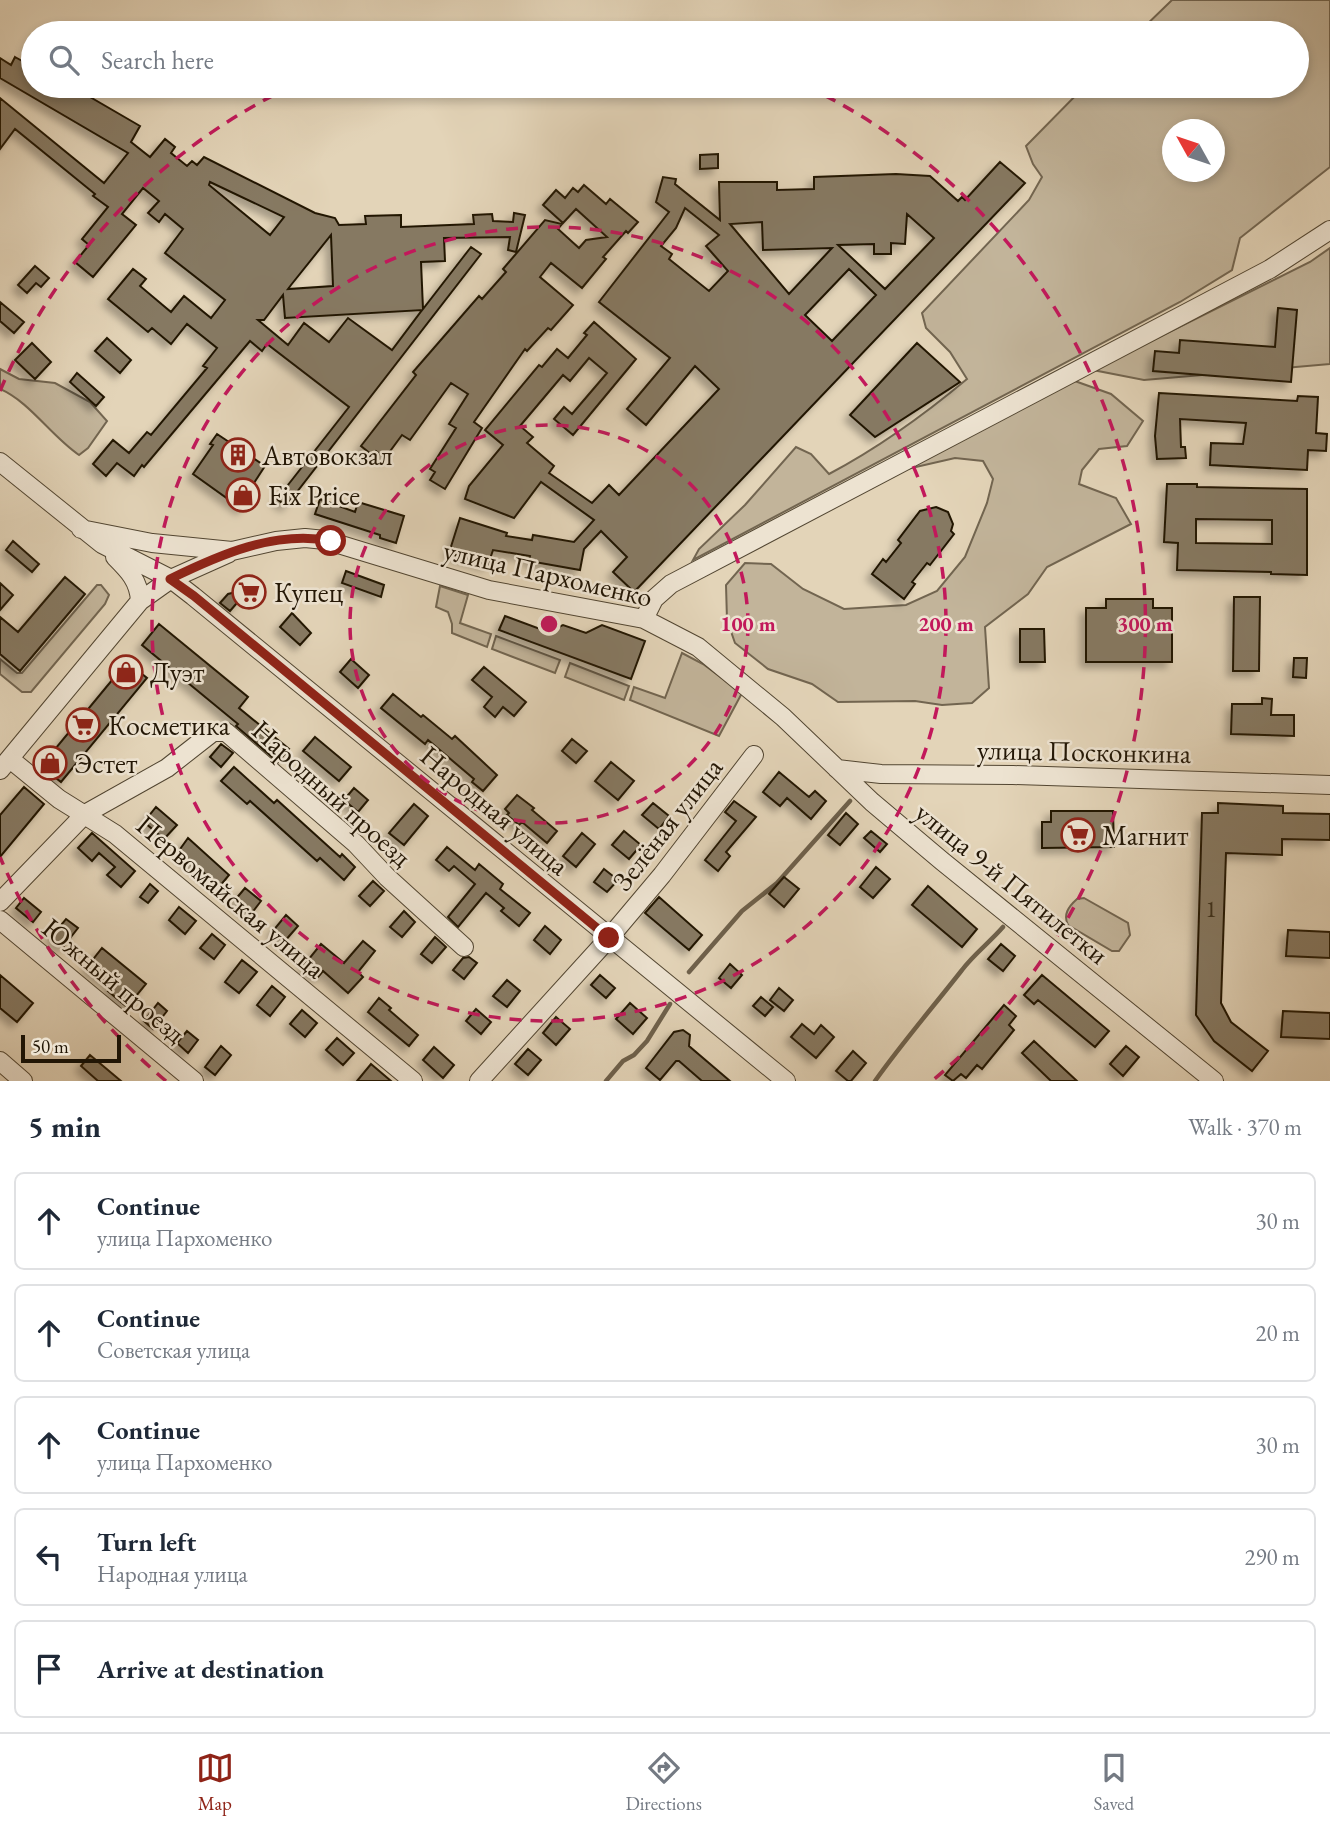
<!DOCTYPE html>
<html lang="en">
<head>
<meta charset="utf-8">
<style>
	body { margin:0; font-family:"EB Garamond",serif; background:#f6f6f7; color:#1f2937 }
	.compass { position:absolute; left:1162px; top:119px; width:63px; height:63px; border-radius:50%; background:#fff; box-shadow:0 4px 10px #0003; rotate:310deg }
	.scale { position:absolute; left:21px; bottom:18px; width:100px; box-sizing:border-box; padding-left:7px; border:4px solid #221605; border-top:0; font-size:19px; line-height:24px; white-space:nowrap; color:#221605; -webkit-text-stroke:5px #ede3d1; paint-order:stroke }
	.stop { position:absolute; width:21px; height:21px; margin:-16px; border:5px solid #8f2418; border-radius:50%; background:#fff }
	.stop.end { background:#8f2418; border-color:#fff; box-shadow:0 2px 7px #0008 }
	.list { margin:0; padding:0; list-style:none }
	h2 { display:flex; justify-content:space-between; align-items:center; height:91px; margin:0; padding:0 28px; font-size:30px }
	h2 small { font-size:23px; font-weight:400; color:#747a83 }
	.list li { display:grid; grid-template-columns:46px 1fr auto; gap:21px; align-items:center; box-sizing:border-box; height:98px; margin:0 14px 14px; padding:0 14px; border:2px solid #e0e1e3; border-radius:10px }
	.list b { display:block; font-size:26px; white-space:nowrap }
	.list p { margin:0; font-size:23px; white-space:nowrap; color:#747a83 }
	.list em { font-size:23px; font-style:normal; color:#747a83 }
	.icon { flex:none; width:38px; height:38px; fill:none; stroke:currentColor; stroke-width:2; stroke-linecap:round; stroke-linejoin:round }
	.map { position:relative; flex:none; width:1330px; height:1081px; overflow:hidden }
	.search { position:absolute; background:#fff; box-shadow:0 4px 10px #0003; left:21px; right:21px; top:21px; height:77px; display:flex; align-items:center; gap:18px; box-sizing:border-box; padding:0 24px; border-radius:38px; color:#747a83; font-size:26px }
	.sheet { height:651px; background:#fff }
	nav { display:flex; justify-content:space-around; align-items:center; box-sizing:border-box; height:98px; border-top:2px solid #e0e1e3; background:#fff; font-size:19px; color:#747a83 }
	nav a { display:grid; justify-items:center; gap:4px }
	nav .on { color:#8f2418 }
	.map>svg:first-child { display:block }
	.green { fill:#c2b49a; stroke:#726550; stroke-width:2; fill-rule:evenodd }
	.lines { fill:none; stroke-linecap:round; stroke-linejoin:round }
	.stream { stroke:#6e614c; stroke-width:4.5 }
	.building { fill:#867962; stroke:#221605; stroke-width:2; fill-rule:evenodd; filter:url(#shadow) }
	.minor-casing { stroke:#524632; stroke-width:20 }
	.minor { stroke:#ede3d1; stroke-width:18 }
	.route { stroke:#8f2418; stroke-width:9 }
	.ring { fill:none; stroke:#c2185b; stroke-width:3.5; stroke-dasharray:12 9 }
	.labels { text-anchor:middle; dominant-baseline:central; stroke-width:5; stroke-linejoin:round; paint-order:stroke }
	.number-label { font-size:24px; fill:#3b2f1c }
	.poi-label { font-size:28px; fill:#221605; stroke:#ede3d1; text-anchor:start }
	.street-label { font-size:28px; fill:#221605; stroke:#ede3d1 }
	.centre { fill:#c2185b; stroke:#ede3d1; stroke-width:3.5 }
	.ring-label { font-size:21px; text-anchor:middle; font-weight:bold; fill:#c2185b; stroke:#ede3d1; stroke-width:5; stroke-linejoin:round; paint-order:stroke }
</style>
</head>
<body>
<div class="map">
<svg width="1330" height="1081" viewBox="0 0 1330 1081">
	<defs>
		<filter id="shadow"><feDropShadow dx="-5.5" dy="5.5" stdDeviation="3.5" flood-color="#0004"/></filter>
	</defs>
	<rect width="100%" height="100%" fill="#e3d4b8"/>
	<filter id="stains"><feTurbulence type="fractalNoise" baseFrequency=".00286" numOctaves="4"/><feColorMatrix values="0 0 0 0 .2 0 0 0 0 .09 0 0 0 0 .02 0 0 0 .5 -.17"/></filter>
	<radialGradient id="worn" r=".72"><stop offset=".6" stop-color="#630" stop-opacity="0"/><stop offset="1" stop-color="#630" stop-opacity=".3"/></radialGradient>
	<!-- green -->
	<path class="green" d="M1172 0H1330V167L1240 238 1232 270 1180 302 693 560 699 549 745 505 796 447 811 454 829 474C880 447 924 415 967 379L950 352 926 328 922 313 1029 200 1042 177 1033 164 1026 146 1085 86H1297V33H1138ZM1172 130H1214V172H1172Z
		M1330 248V364L1144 380 1093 370 1310 262Z
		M0 369 19 379 55 383 90 402 107 421 88 448 79 455C51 436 30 402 0 389Z
		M1072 380 1111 394 1143 421 1127 446 1099 449 1082 470 1079 484 1116 498 1131 524 1047 567 1028 594 985 627 989 688 972 703 942 705 915 701 838 702 812 684 768 669 735 643 727 620 726 585 745 563 771 564 803 589 844 609 906 605 937 591 965 557 987 503 993 479 983 461 955 458 894 472Z
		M97 585H101L109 595 105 604 31 692H22L0 674V659L17 673H22Z
		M440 586 468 595 460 623 491 634 487 647 452 633V624L448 612 436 607Z
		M496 636 560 660 555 673 492 649Z
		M682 653 703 664 742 693 719 736 630 700 634 687 665 698Z
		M570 663 629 686 624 700 565 677Z
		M1084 898 1128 923 1130 935 1119 951H1112L1068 925C1063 915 1068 907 1077 899Z"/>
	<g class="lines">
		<!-- stream -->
		<path class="stream" d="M689 972 742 911 777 883 850 801
			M606 1081 623 1061 634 1055 647 1041 670 1004
			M875 1081C902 1043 933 1007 962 970 973 955 990 942 1003 927"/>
	</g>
	<!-- building -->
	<path class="building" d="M15 57 33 67V86H71L140 126 131 142 150 157 165 139 175 147 171 153 187 166 192 161 197 165 204 157 315 213 335 218 339 225 366 224 365 216 401 215V227L474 224 473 215 492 214 493 221 513 222 514 213 525 215 516 252 508 250 510 237 444 238 445 261 421 262 423 309 471 247 481 254 286 506 277 499 349 407 267 344 262 351 250 341 144 467 142 465 134 476 117 463 106 476 93 464 113 440 129 453 147 432 151 435 207 368 203 366 217 348 187 324 171 344 152 328 148 332 108 299 133 269 146 279 140 286 171 312 184 296 211 318 225 300 165 253 183 229 165 214 159 222 148 213 159 201 143 188 122 214 136 225 93 277 75 262 89 245 82 239 108 207 93 196 95 194 15 129 0 149V98L104 183 128 153 0 78V58L11 65ZM210 182 284 217 270 235 209 185ZM331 235 333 286 288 289 291 285ZM283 295 285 318 422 310 392 350 348 318 329 342 304 323 288 345 258 320H264Z
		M718 154V168L700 169V155Z
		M1000 162 1025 183 634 592 613 572 627 557 601 531 584 549 580 570 529 561 530 556 493 550 488 565 449 553 460 518 507 533 506 536 532 540 533 535 574 542 594 520 541 482 514 518 465 499 469 486 503 445 485 430 539 365 542 367 557 349 568 358 587 335 584 333 594 322 636 359 573 435 554 419 564 407 572 414 607 373 589 358 570 381 563 375 520 426 533 437 527 443 554 466 549 473 592 503 609 485 619 495 719 389 695 366 646 425 627 409 670 358 599 302 669 212 656 202 663 177 676 179 675 184 720 220 719 182H777V190L814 189V177L896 174 930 176 958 201 962 197 965 200ZM685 208 719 235 706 246 728 271 709 291 669 259 672 254 661 246 676 228ZM907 214 934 238 885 289 838 245 874 244V254H891V243L905 244ZM762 222 763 250 832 248 789 294 730 224ZM849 269 876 295 832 341 805 315Z
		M584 185 606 204 610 199 638 222 628 233 626 231 603 257 606 259 582 288 551 263 540 277 573 305 551 330 548 328 527 351 525 349 474 422 482 428 445 489 430 480 435 472 430 469 456 428 449 424 468 394 451 383 410 440 402 435 385 458 376 451 372 455 361 446 416 375 413 372 479 296 482 299 506 272 503 269 545 220 562 224 558 229 579 248 586 240 607 237 576 209 563 223 543 205 556 190 565 198 573 188 578 192Z
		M35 266 49 278 41 287 36 283 27 293 18 285Z
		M0 302 24 322 14 333 0 321Z
		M1278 308 1297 310 1291 382 1153 371 1155 351 1179 353 1180 340 1275 347Z
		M107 338 131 360 120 373 95 351Z
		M32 343 51 362 35 379 15 360Z
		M917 343 960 382 875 437 850 415Z
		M77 373 104 397 96 406 70 382Z
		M1159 393 1297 401 1298 396 1318 397 1316 433 1327 434 1326 451 1308 450 1307 470 1210 465 1211 443 1243 444 1246 423 1180 419 1181 447H1185L1186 458 1157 459 1155 436Z
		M217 434 265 466 252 486 256 489 242 509 193 474 213 445 210 444Z
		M1167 484H1197V487L1307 489V575L1271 574V572L1177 570 1178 543 1164 542ZM1196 519 1272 520V544L1196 543Z
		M320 499 355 512 358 502 404 516 396 543 380 538V535L315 514Z
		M936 507 948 512 953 524 951 531 954 534 930 565 927 563 912 582 915 584 904 599 872 574 883 559 886 562 901 543 898 540 920 511Z
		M13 541 39 564 32 572 6 550Z
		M346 571 384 585 381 597 342 583Z
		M65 577 85 594 20 671 0 654V617L18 632Z
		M0 583 13 595 0 610Z
		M249 589 230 611 220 603 228 594Z
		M1234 597H1260L1259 671H1233Z
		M1106 599H1153V608H1172V662H1086V608H1106Z
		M292 613 311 633 300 645 280 627Z
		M505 616 548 632 563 625 586 633 602 625 645 641 631 679 499 630Z
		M159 624 248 697 239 708 289 749 278 762 236 726 238 724 142 645Z
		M1020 629H1044L1045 662H1020Z
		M1294 658H1307L1306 678 1293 677Z
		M351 659 369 675 358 688 340 672Z
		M127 662 147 678 61 782 41 766Z
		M484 667 526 702 514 716 503 707 495 717 484 707 492 697 472 680Z
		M393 694 421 717 423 715 452 739 455 736 497 775 483 791 472 782 474 779 428 740 425 744 381 708Z
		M1262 698 1272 699 1271 715H1294V736L1231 734 1232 704H1262Z
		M315 737 351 767 339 781 303 751Z
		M572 739 587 751 576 763 562 751Z
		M221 744 233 753 221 767 210 757Z
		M611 762 634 781 618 800 595 781Z
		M234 767 274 803 277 800 340 857 342 854 355 867 344 880 320 858 317 861 250 801 247 804 221 781Z
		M779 772 809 797 815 791 826 801 811 819 787 798 780 806 763 792Z
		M24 787 44 804 0 857V815Z
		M354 788 368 800 358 812 344 800Z
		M517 795 534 808 532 810 557 831 547 843 522 822 519 825 507 815 509 813 505 809Z
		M734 801 756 817 726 852 730 856 718 871 705 860 736 821 725 812Z
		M653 803 669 816 659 829 642 815Z
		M1218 803 1283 806V813L1330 814V840L1282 839V855L1226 853 1221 1003 1231 1022 1268 1051 1252 1071 1214 1041 1196 1015 1202 813H1218Z
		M414 804 428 816 404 845 389 833Z
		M156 807 177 825 164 839 144 822Z
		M1051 811H1113L1114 847 1042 848V822H1051Z
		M846 813 858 824 840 845 828 835Z
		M624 831 641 845 629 859 612 845Z
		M871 831 887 844 880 852 864 838Z
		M92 833 135 871 121 887 107 875 115 867 99 853 92 861 78 848Z
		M582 833 595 844 576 867 563 856Z
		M188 838 229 875 220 886 178 852Z
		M447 847 475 870 479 864 503 884 500 889 530 913 519 926 501 911 504 908 486 893 458 927 448 917 475 884 454 866 449 871 436 860Z
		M876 867 890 879 873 898 860 887Z
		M604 869 618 880 607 892 594 882Z
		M784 877 799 889 784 907 769 894Z
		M373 881 384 891 370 906 359 896Z
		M150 884 158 891 148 903 140 897Z
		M928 886 977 929 962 947 912 905Z
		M245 888 261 901 251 914 235 900Z
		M659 897 702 935 689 950 645 913Z
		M24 898 41 912 33 922 16 908Z
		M179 907 196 921 185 934 169 920Z
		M404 911 415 922 402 937 390 927Z
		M286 915 298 926 284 942 272 932Z
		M66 919 78 928 63 947 51 937Z
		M545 926 561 940 550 954 534 940Z
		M1288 930 1330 932V958L1286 956Z
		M212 934 225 945 214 959 200 948Z
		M435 937 446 947 432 963 421 954Z
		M363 941 375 951 358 972 363 977 348 993 323 971 318 977 304 965 321 944 344 963Z
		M1001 944 1015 956 1003 971 988 959Z
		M102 948 146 984 127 1007 108 991 112 986 87 967Z
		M469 957 477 963 464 979 453 970 463 958Z
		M242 960 257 972 239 993 225 982Z
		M730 964 742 975 731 988 719 978Z
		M0 975 33 1003 17 1022 0 1008Z
		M600 975 615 988 606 998 591 985Z
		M1042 975 1109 1031 1095 1047 1038 1000 1034 1004 1024 995Z
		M507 980 520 991 507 1007 493 996Z
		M272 986 285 997 270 1016 257 1005Z
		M779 988 793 1000 784 1011 770 1000Z
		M761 997 773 1007 765 1016 753 1006Z
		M379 998 391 1008 389 1010 418 1035 409 1046 368 1012Z
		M158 1003 167 1011 153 1029 144 1021Z
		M630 1003 647 1018 633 1034 616 1019Z
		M1004 1005 1016 1016 1009 1025 1014 1030 982 1069 977 1065 966 1078 961 1074 953 1081 945 1075Z
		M476 1009 491 1022 481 1034 466 1021Z
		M302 1010 317 1023 305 1037 290 1024Z
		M1283 1011 1330 1013V1039L1281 1037Z
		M556 1017 570 1029 556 1045 543 1033Z
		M802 1024 814 1034 821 1025 834 1037 816 1058 791 1037Z
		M683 1030 690 1035 689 1046 730 1081H702L679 1061H676L660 1080 646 1068 674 1032Z
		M187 1031 198 1040 188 1053 177 1043Z
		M337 1038 354 1053 343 1065 326 1050Z
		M1034 1041 1077 1081H1051L1022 1053Z
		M221 1046 231 1055 215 1075 205 1067Z
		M1126 1046 1139 1057 1123 1076 1110 1064Z
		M434 1047 454 1065 443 1078 423 1060Z
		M528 1049 541 1060 528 1075 515 1064Z
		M853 1051 866 1063 851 1081H848L836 1071Z
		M90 1055 121 1081H98L81 1066Z
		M371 1064 391 1081H357Z"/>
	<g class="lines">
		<defs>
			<path id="minor" d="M0 462 102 544 171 579 193 596 786 1081
				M81 529 152 543 232 551 276 541 305 538 325 540 489 590 644 619 698 647 783 717 872 802 942 861 1214 1081
				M115 557C129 571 139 581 140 601
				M644 619 654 599 671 584 1270 269 1330 230
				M10 759 59 799 115 834 413 1081
				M837 769 881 774 1013 775 1330 785
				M0 770 140 601 171 579 229 553
				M0 902 85 814 167 768 213 732H226L356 844 387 877 464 947
				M0 920 194 1081
				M0 1061 23 1081
				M479 1081 609 938 662 875 754 755"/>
		</defs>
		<!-- minor casing -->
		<use href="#minor" class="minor-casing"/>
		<!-- minor -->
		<use href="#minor" class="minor"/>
	</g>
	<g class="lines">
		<!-- route -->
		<path class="route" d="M331 541C275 530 219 555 170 579L194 596 609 938"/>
	</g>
	<!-- distance rings -->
	<g class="ring">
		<circle cx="549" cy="624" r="199"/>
		<circle cx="549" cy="624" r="397"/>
		<path d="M166 1081A596 596 0 0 1 0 857M0 391A596 596 0 0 1 292 86M471 33A596 596 0 0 1 627 33M806 86A596 596 0 0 1 932 1081"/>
	</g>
	<!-- icons -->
	<defs>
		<symbol id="building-ring" viewBox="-11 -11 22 22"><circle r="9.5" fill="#ede3d1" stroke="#8f2418" stroke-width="1.5"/><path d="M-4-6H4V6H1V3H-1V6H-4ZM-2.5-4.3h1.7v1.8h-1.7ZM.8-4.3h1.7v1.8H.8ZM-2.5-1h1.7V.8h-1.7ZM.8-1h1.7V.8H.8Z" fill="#8f2418"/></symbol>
		<symbol id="shop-ring" viewBox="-11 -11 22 22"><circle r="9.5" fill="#ede3d1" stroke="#8f2418" stroke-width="1.5"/><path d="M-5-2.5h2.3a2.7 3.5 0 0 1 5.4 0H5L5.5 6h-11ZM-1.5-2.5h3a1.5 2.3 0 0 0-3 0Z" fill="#8f2418"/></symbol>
		<symbol id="supermarket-ring" viewBox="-11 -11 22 22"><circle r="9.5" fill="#ede3d1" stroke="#8f2418" stroke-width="1.5"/><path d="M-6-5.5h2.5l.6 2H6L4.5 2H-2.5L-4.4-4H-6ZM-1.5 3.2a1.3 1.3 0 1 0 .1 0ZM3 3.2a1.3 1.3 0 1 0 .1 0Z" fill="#8f2418"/></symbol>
	</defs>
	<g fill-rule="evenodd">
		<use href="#building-ring" x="219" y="436" width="38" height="38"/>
		<use href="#shop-ring" x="224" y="476" width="38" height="38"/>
		<use href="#supermarket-ring" x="230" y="573" width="38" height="38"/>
		<use href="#shop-ring" x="107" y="653" width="38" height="38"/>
		<use href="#supermarket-ring" x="64" y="706" width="38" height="38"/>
		<use href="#shop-ring" x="31" y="744" width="38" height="38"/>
		<use href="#supermarket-ring" x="1059" y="816" width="38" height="38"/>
	</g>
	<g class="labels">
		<!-- number labels -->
		<g class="number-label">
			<text x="1211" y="908">1</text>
		</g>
		<!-- poi labels -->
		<g class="poi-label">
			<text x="262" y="455">Автовокзал</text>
			<text x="268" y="495">Fix Price</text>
			<text x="274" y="592">Купец</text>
			<text x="150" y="672">Дуэт</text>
			<text x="108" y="725">Косметика</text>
			<text x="74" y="763">Эстет</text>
			<text x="1102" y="835">Магнит</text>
		</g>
		<!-- street labels -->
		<g class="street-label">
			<text transform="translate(548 573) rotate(13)">улица Пархоменко</text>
			<text transform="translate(1084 751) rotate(1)">улица Посконкина</text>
			<text transform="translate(332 793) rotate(42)">Народный проезд</text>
			<text transform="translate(495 810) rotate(40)">Народная улица</text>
			<text transform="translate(667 824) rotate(-52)">Зелёная улица</text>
			<text transform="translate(1012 883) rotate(39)">улица 9-й Пятилетки</text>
			<text transform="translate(231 896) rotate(40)">Первомайская улица</text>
			<text transform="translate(114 980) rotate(40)">Южный проезд</text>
		</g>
	</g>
	<circle cx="549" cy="624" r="10" class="centre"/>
	<g class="ring-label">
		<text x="748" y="631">100 m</text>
		<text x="946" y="631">200 m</text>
		<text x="1145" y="631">300 m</text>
	</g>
	<rect width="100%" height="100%" filter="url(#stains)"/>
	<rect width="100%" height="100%" fill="url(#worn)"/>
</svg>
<svg class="compass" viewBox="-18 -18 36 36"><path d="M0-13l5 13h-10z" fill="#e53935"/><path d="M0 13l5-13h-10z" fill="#747a83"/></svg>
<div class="scale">50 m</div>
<div class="stop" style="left:331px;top:541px"></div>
<div class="stop end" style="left:609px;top:938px"></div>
<div class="search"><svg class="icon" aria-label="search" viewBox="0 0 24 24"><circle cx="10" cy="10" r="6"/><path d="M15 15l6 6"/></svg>Search here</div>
</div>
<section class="sheet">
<h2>5 min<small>Walk · 370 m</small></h2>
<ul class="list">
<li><svg class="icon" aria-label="ahead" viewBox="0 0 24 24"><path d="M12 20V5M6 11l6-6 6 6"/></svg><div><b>Continue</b><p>улица Пархоменко</p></div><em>30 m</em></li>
<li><svg class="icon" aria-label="ahead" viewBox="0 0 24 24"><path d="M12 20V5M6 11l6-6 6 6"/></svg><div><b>Continue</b><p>Советская улица</p></div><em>20 m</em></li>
<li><svg class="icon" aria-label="ahead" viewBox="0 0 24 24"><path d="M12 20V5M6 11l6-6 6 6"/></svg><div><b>Continue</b><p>улица Пархоменко</p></div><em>30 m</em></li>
<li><svg class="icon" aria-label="left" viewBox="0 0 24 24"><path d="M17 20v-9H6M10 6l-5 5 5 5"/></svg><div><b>Turn left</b><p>Народная улица</p></div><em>290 m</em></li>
<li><svg class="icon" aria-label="arrive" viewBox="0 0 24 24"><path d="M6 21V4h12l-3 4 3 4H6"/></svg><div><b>Arrive at destination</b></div></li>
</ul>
</section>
<nav>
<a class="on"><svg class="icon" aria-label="map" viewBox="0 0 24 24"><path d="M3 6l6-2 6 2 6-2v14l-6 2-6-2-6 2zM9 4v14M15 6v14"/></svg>Map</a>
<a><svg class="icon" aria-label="directions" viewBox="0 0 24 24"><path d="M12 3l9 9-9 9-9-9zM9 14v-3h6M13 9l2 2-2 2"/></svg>Directions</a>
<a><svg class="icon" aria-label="saved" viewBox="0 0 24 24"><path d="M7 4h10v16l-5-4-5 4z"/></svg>Saved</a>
</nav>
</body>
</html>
